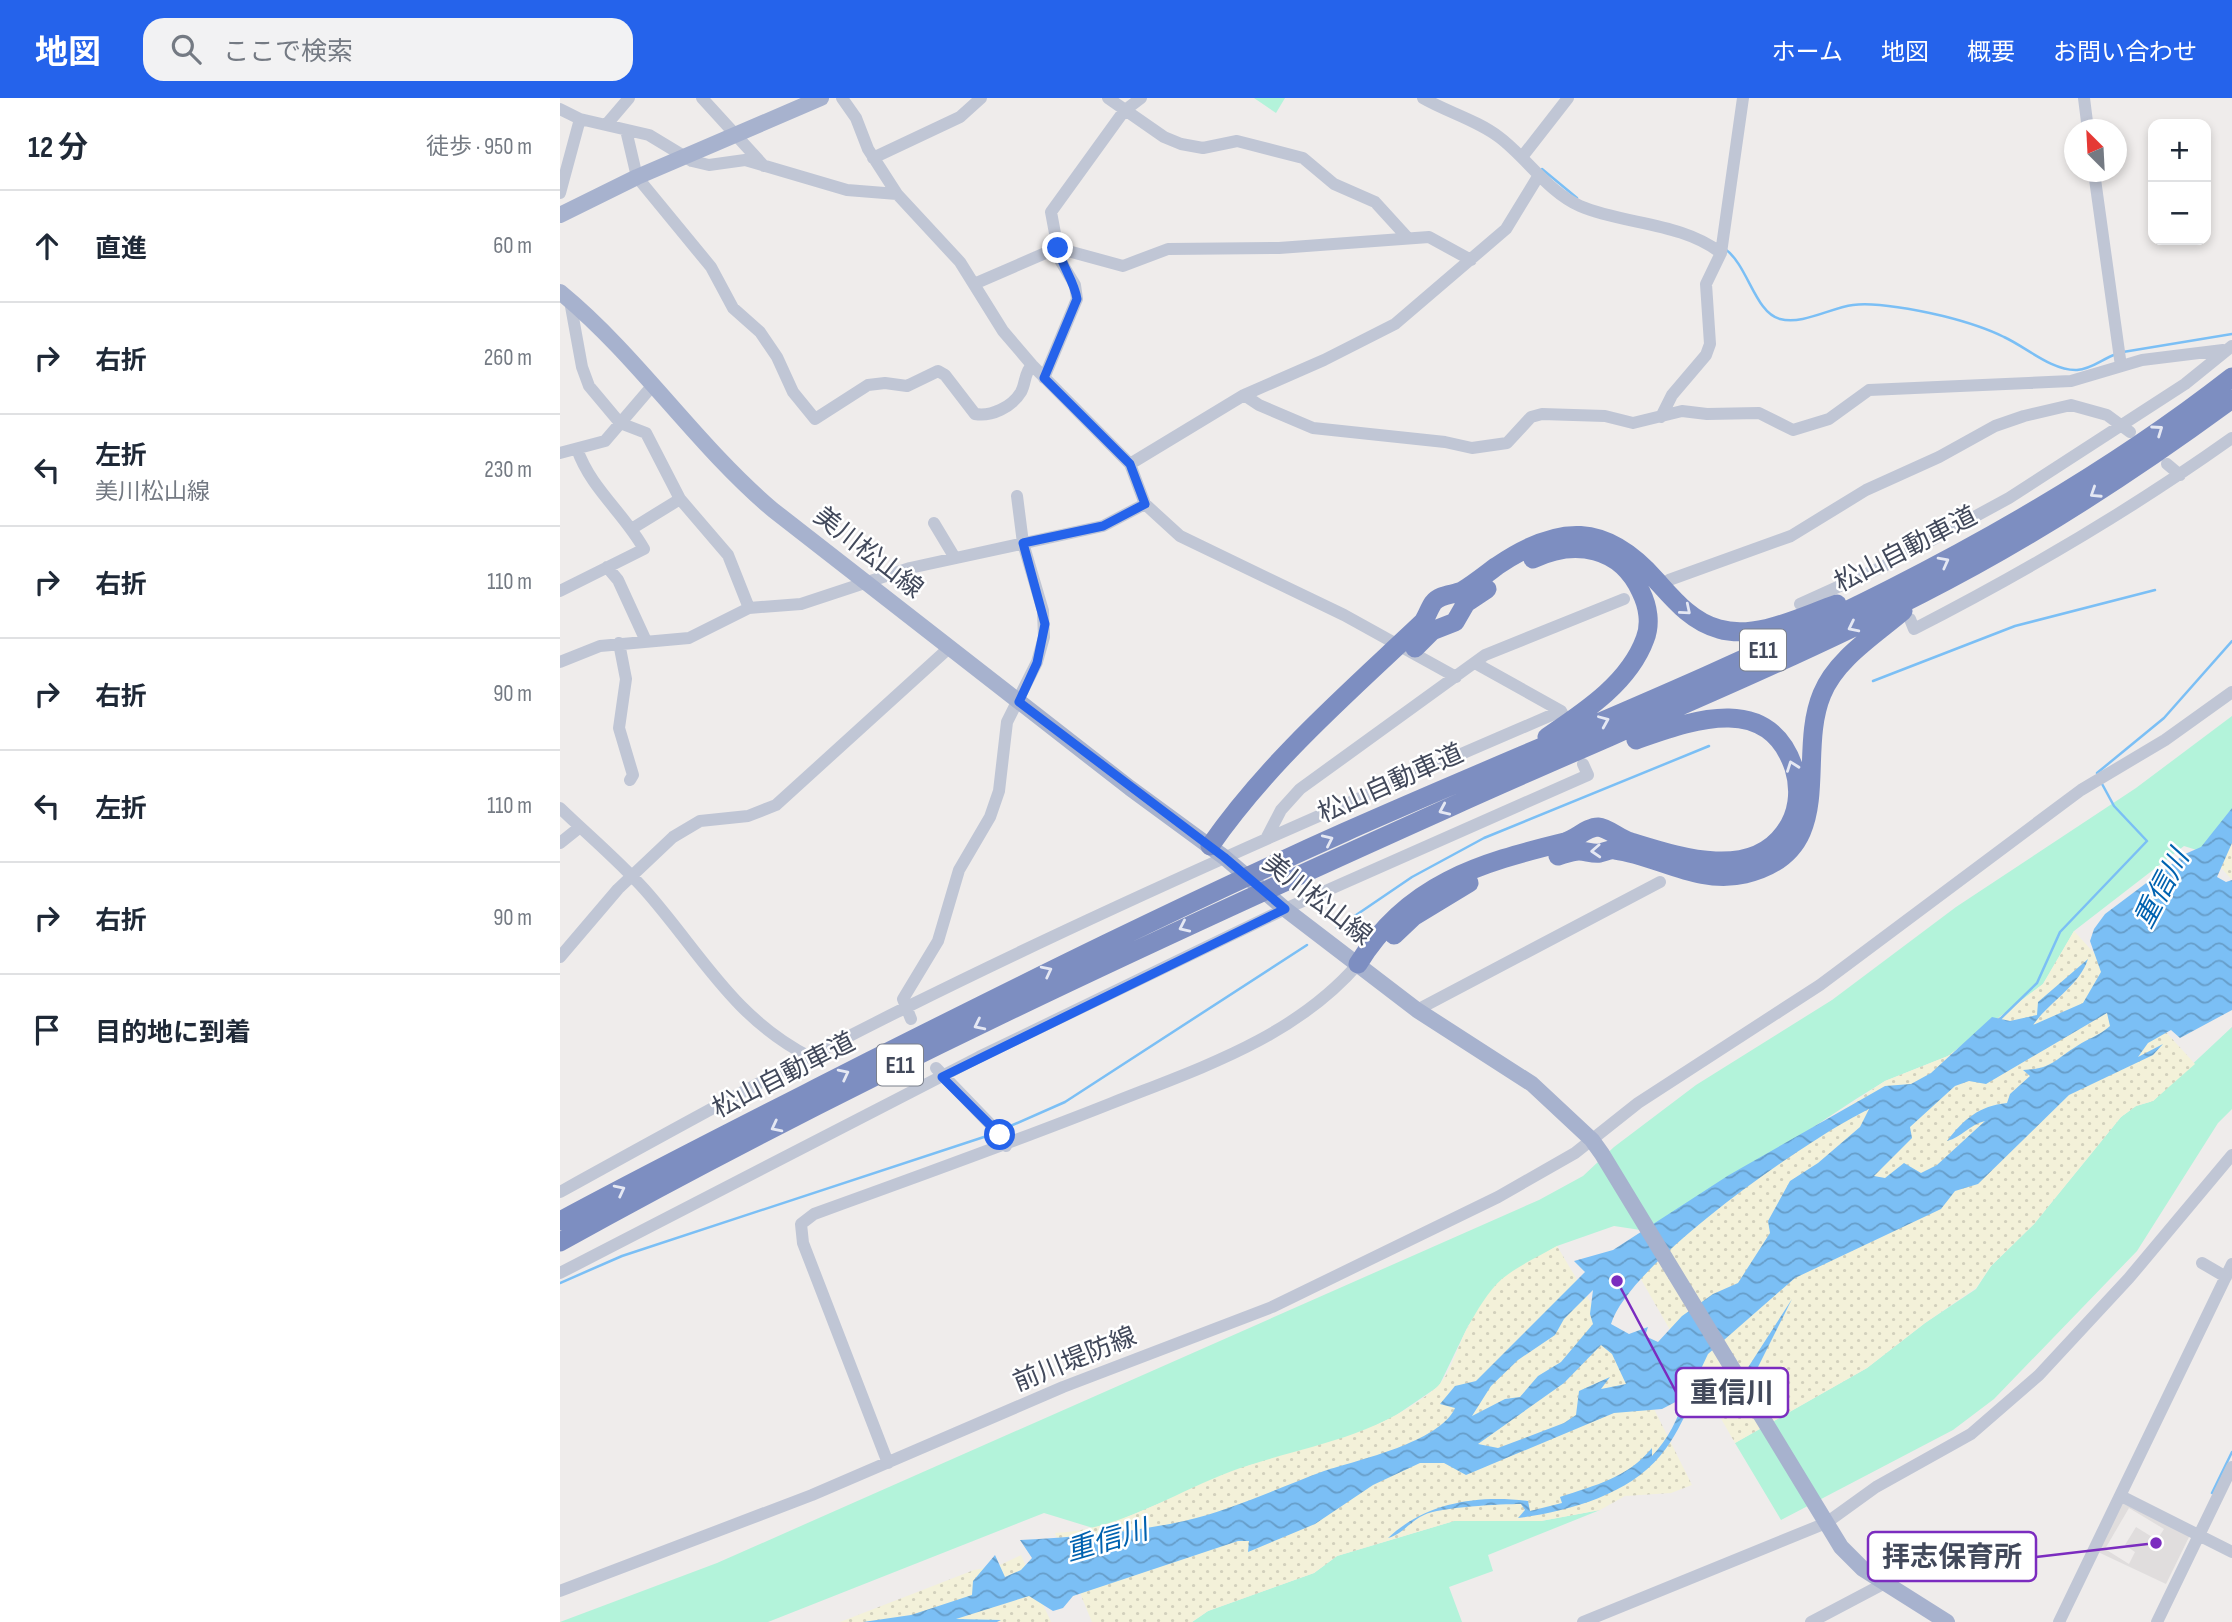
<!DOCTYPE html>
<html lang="ja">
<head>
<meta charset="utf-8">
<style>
	body { margin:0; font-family:"Sofia Sans Condensed","Noto Sans JP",sans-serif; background:#f2f2f3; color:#1f2937 }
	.controls { position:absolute; right:21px; top:21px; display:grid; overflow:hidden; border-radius:14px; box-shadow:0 4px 10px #0003 }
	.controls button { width:63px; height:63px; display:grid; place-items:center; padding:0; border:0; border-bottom:2px solid #e0e1e3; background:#fff; color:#1f2937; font:35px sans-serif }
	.compass { position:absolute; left:1504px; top:21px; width:63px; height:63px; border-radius:50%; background:#fff; box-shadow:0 4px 10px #0003; rotate:336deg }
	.stop { position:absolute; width:21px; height:21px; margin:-16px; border:5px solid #2563eb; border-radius:50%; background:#fff }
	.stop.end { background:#2563eb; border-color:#fff; box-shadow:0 2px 7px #0008 }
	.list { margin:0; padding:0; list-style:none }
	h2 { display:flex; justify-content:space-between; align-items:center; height:91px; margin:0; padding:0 28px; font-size:30px }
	h2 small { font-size:23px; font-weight:400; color:#747a83 }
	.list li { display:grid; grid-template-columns:46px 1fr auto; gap:21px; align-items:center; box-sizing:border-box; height:112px; padding:0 28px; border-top:2px solid #e0e1e3 }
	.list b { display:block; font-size:26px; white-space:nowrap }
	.list p { margin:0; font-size:23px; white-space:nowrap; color:#747a83 }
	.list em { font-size:23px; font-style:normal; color:#747a83 }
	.icon { flex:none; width:38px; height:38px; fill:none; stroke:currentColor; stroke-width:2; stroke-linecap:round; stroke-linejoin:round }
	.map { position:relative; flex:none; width:1672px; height:1524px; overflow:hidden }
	header { display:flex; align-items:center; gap:42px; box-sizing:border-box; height:98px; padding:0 35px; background:#2563eb; color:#fff }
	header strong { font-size:33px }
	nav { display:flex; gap:38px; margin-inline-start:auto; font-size:24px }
	.search { width:490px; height:63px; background:#f2f2f3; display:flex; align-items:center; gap:18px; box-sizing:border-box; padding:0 24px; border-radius:21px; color:#747a83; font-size:26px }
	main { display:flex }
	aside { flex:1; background:#fff }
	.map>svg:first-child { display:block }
	.education { fill:#e0dddd; fill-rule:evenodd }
	.grass { fill:#b3f3da }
	.sand { fill:url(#sand-dots) }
	.water { fill:url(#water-waves); fill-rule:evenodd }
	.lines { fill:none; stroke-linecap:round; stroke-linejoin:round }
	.stream { stroke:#7bbff5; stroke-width:2.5 }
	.minor { stroke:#c0c6d5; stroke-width:12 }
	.major { stroke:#a7b2ce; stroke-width:16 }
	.highway { stroke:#7d8ec1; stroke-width:19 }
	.oneway { stroke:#e5e8f3 }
	.route { stroke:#2563eb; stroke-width:9 }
	.labels { text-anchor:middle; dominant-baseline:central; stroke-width:5; stroke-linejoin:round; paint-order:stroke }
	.shield { fill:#fff; stroke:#7b808c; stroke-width:2 }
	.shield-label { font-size:24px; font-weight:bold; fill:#42495b }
	.street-label { font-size:26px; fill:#42495b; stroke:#fff }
	.water-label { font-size:28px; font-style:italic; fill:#0062b0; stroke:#fff }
	.leader { fill:none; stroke:#7b2cbf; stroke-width:2.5 }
	.callout-dot { fill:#7b2cbf; stroke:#fff; stroke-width:2.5 }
	.callout { fill:#fff; stroke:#7b2cbf; stroke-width:2.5 }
	.callout-label { font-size:28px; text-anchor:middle; font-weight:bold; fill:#42495b }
</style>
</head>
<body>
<header>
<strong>地図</strong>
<div class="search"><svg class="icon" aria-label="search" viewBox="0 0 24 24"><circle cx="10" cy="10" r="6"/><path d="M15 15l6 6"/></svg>ここで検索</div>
<nav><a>ホーム</a><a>地図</a><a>概要</a><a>お問い合わせ</a></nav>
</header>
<main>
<aside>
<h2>12 分<small>徒歩 · 950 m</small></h2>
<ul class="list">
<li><svg class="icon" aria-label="ahead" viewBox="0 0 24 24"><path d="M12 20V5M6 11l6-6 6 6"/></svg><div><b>直進</b></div><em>60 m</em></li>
<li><svg class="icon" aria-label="right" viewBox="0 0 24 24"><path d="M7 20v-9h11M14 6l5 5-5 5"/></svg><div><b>右折</b></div><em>260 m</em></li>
<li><svg class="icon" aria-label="left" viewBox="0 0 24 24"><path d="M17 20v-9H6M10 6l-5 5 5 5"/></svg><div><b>左折</b><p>美川松山線</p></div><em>230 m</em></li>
<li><svg class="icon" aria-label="right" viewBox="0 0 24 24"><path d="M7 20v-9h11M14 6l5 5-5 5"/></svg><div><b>右折</b></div><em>110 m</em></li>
<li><svg class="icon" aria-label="right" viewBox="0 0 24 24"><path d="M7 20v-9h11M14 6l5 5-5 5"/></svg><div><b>右折</b></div><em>90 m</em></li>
<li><svg class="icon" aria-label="left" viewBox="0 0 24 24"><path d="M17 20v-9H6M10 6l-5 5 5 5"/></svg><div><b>左折</b></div><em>110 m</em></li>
<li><svg class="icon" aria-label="right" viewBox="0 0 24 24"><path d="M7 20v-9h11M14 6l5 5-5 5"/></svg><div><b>右折</b></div><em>90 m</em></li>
<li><svg class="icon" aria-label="arrive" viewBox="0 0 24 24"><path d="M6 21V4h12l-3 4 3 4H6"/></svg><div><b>目的地に到着</b></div></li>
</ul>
</aside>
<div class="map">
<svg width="1672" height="1524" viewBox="0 0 1672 1524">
	<defs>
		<pattern id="sand-dots" width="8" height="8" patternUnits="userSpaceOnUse" patternTransform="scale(1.75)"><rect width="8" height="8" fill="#f3f1d9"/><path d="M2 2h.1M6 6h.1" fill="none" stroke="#d2d0bc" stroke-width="1.8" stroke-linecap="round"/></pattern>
		<pattern id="water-waves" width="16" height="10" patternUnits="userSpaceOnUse" patternTransform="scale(1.75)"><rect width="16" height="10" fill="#7bbff5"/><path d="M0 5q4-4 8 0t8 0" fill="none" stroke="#669dc9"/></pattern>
	</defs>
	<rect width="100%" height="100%" fill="#efeceb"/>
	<!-- education -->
	<path class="education" d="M1562 1405 1630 1437 1606 1486 1538 1454ZM1569 1410 1604 1431 1597 1442 1576 1429 1565 1447 1575 1454 1569 1466 1545 1451Z"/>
	<!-- grass -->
	<path class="grass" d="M694 0H725L716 15Z
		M1672 618V742L1649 756 1624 748 1514 833 1483 886 1388 958 1325 983 1296 1001 1220 1051 1107 1136 1054 1128 997 1148 942 1181 908 1228 879 1288 835 1318 798 1336 744 1354 690 1367 553 1425 533 1430 484 1415 208 1524H0L157 1465 979 1102 1023 1078 1054 1049 1136 987 1272 902 1396 809 1576 690Z
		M1672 929V1011L1658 1025 1577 1153 1434 1301 1393 1332 1221 1422 1175 1345 1307 1270 1365 1225 1416 1191 1431 1168 1474 1126 1561 1019 1576 1008 1593 1003Z
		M1040 1412 928 1457 933 1473 889 1489 902 1524H632L648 1513 754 1475 777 1458 894 1423H981Z"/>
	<!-- sand -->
	<path class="sand" d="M1672 742V782L1649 756Z
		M1514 833 1635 966 1593 1003 1576 1008 1561 1019 1474 1126 1431 1168 1416 1190 1365 1225 1307 1270 1175 1345 1067 1157 1325 983 1388 958 1483 886Z
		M997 1148 1094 1311 1132 1387 1111 1395 1065 1398 1040 1412 981 1423H894L777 1458 754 1475 648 1513 632 1524H532L495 1435C566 1432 624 1387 690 1367 758 1345 818 1338 876 1290 891 1277 898 1246 908 1229 916 1214 929 1192 942 1181 957 1168 980 1158 997 1148Z
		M461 1457 491 1524H280L414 1472 440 1467Z"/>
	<!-- water -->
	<path class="water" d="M1672 710V745L1657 779 1666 784 1672 782V912L1620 940 1611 932 1588 945 1578 959 1603 946 1593 957 1509 997 1418 1086 1395 1093 1381 1111 1235 1180 1148 1256 1140 1273 1141 1296 1155 1304 1187 1271 1232 1201 1179 1307 1152 1317 1144 1313 1140 1317 1133 1302C1123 1321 1114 1342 1100 1358 1068 1397 1006 1414 958 1420L965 1412 961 1406C942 1406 879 1409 864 1417 850 1423 843 1436 828 1440 866 1404 919 1397 968 1403L970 1413 1002 1405 1000 1399C1036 1387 1067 1380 1092 1350V1358C1108 1341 1118 1321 1125 1299L1102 1311 1054 1315 906 1377 884 1365H860L813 1387 755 1426 688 1454 689 1443H678L513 1498 503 1510 493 1513 469 1498 396 1521 441 1522 437 1524H303L351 1517 412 1497 413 1483 435 1457 445 1479 461 1472 472 1460 460 1442C515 1439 569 1435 624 1423 672 1412 718 1390 764 1373 798 1362 880 1344 895 1310L880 1306 895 1288 916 1283 1025 1174 1014 1163 1053 1152 1169 1077 1325 988 1351 986 1371 975 1432 919 1450 923 1477 917 1478 904 1528 861C1519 888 1490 903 1473 927L1523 905 1541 874 1530 843 1534 831 1545 816 1625 756 1641 749ZM1547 915 1550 928C1537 939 1529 940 1517 948 1495 961 1493 971 1463 972L1470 978 1450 996 1447 1005C1419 1008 1404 1021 1387 1043 1402 1039 1409 1027 1425 1023L1377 1067 1361 1075 1344 1065 1325 1080 1314 1078 1352 1040 1350 1029 1395 988 1409 983 1426 986ZM1309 1011 1300 1029 1258 1065 1230 1083 1208 1123 1210 1135 1178 1185 1153 1196 1122 1218 1098 1244 1085 1238 1088 1229 1069 1236 1051 1226C1070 1164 1249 1040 1309 1011ZM1033 1192 1030 1216 1033 1226 1001 1264 978 1278 960 1299 945 1301 912 1318 931 1288 958 1262 995 1237 1004 1221ZM1041 1247 1052 1256 1066 1286 1041 1291 1050 1279 1019 1293 1016 1317 1004 1325 938 1350 918 1346 1004 1285Z"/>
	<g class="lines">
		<!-- stream -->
		<path class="stream" d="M982 71 1017 100
			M1165 151C1188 167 1195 215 1220 221 1243 227 1270 210 1293 207 1316 204 1361 213 1383 218 1403 223 1426 230 1444 239 1466 249 1492 273 1517 272 1532 271 1542 261 1556 256
			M1563 254 1672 236
			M1313 583 1455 528 1595 492
			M1538 678 1537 675 1604 620 1672 543
			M777 830 852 779 924 740 1149 648
			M1438 923 1477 885 1500 834 1587 743 1554 708 1541 684
			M439 1033 505 1004 747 847
			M0 1185 62 1158 433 1036
			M1652 1395 1672 1354"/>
		<!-- minor -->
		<path class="minor" d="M142 0 204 68
			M282 0 296 20 308 51 337 96
			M548 0 604 39 621 46 643 50 677 43 743 60 774 86 815 104 846 138
			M863 0C887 14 917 22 939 39 966 59 988 94 1020 108 1065 127 1121 124 1161 155
			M1524 0 1528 32
			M0 11 20 21 89 37 132 63 149 67 185 62 287 92 337 96 400 164 443 233 472 267 570 366 585 406 620 438 784 517 896 579
			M46 27 69 0
			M66 32 77 79 151 169 173 210 200 234 217 259 233 294 255 321 308 287 325 285 347 288 378 273 385 277 415 316C431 319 452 309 461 294 466 285 464 275 472 267
			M962 59 1008 0
			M313 60 400 19 421 0
			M1534 74 1561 268
			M0 95 20 21
			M414 186 497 150 563 168 608 151 719 150 869 139 911 162
			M10 203 22 269 29 288 60 325 86 335 120 401 168 457 189 510
			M484 280 517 201 515 187 500 162 491 114 564 13 581 0
			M684 297 699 307 753 330 885 344 912 350 947 345 971 319 982 316 1045 318 1073 325 1122 313 1147 316 1199 315 1233 332 1269 321 1309 292 1511 283 1582 262 1663 252
			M1101 319 1112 297 1146 257 1150 246 1146 186 1161 155 1183 0
			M0 355 45 343 93 287
			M570 366 684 297 764 262 835 226 946 131 979 77
			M1607 366 1620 377
			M374 425 395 460
			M73 430 120 401
			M47 469 58 482 86 543
			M1109 482 1231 438 1306 392 1379 359 1435 328 1464 318 1511 307 1547 317 1570 334
			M0 493 84 451C64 415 31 391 17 351
			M1240 506 1324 468 1449 400 1625 286 1672 248
			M1350 521 1354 531C1465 474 1571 412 1672 340
			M59 545 66 581 59 630 73 677 70 682
			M0 564 40 548 129 540 189 510 241 506 350 470 543 428 585 406
			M915 565 1001 613 1003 617
			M0 710C28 737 59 763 85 792 140 854 173 920 250 959
			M707 739 721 712 740 691 925 557 1064 501
			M0 745 20 729
			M0 859 58 791 113 739 140 723 188 718 216 707 390 549
			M857 912 1100 784
			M351 921 343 901 378 843 399 772 430 719 439 693 447 624 477 564 484 539 483 513 463 445 457 398
			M376 970 431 1027 446 1048
			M0 1094C114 1031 228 968 345 910 560 803 780 708 1001 613
			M1642 1165 1666 1179
			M0 1175 419 959 725 811 1028 677 1023 666
			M328 1365 243 1145 241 1126 254 1116C354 1080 454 1044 552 1005 640 970 734 940 798 866
			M1561 1398 1672 1454
			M0 1493 252 1397 503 1289 712 1209 938 1099 1015 1055 1078 1005 1260 887 1521 692 1605 642 1672 594
			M1023 1524 1266 1425 1316 1389 1411 1336 1479 1277 1569 1180 1672 1057
			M1251 1524 1325 1485
			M1499 1524 1672 1166
			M1597 1524 1672 1369"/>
		<!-- major -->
		<path class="major" d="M0 117 77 79 261 0
			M0 194C79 259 135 346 213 412L570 690 664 759 725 811 857 912 972 986 1032 1042 1042 1056 1281 1449 1303 1471 1387 1524"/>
		<!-- highway -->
		<path class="highway" d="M973 461C1015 441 1061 449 1081 494 1088 508 1091 526 1085 541 1069 585 1024 614 987 639
			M855 550 872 533 895 524 906 505 927 491
			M650 748C709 663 788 595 863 524 867 518 869 511 873 505 880 496 893 497 902 493 914 486 926 476 937 468 999 426 1045 424 1096 482 1114 502 1132 524 1159 531 1197 542 1242 518 1277 506
			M998 758C1005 756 1013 753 1019 753 1026 753 1032 756 1040 755 1045 754 1050 751 1055 752 1099 758 1138 787 1185 776 1281 753 1235 660 1262 596 1276 561 1315 537 1343 513
			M834 837 853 819 909 785
			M798 866C847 786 919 765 1005 744 1016 741 1027 729 1038 729 1049 730 1059 741 1071 744 1117 758 1189 783 1224 735 1238 717 1241 693 1234 670 1208 593 1131 623 1076 642
			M0 1123C102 1068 206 1016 310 963 467 884 624 806 785 734 1089 599 1407 486 1672 279
			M0 1144C291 982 594 842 897 706 1052 636 1210 573 1361 496 1470 441 1574 373 1672 301"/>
	</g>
	<!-- one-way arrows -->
	<defs><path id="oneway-chevron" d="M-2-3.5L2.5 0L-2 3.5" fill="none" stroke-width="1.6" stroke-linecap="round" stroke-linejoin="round" transform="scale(1.75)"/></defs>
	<g class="oneway">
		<use href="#oneway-chevron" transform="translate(1598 332) rotate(-35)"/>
		<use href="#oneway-chevron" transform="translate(1535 395) rotate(147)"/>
		<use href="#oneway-chevron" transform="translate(1384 464) rotate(-28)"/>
		<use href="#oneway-chevron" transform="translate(1126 512) rotate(40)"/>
		<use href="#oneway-chevron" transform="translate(1293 529) rotate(154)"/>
		<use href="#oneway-chevron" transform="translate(1044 623) rotate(-23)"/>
		<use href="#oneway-chevron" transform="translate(1232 668) rotate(-110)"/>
		<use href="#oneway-chevron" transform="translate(884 712) rotate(156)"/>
		<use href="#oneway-chevron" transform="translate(768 742) rotate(-25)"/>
		<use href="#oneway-chevron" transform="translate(1036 753) rotate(177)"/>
		<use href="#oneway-chevron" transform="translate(624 829) rotate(155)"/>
		<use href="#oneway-chevron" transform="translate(487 873) rotate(-27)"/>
		<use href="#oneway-chevron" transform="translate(419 927) rotate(154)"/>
		<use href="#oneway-chevron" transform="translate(284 976) rotate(-27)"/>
		<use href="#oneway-chevron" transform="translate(216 1029) rotate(153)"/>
		<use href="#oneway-chevron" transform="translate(60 1092) rotate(-27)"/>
	</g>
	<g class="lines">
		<!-- route -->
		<path class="route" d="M440 1037 382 979 725 811 664 759 459 604 477 565 485 526 463 445 543 428 585 406 570 366 484 280 517 201C514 182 502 169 498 150"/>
	</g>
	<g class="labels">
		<!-- shield labels -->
		<g class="shield">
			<rect x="1180" y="531.5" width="46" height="41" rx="5"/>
			<rect x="317" y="946.5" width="46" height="41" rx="5"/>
		</g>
		<g class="shield-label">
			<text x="1203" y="552">E11</text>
			<text x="340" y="967">E11</text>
		</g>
		<!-- street labels -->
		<g class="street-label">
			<text transform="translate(1346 452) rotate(-27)">松山自動車道</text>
			<text transform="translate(308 455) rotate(38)">美川松山線</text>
			<text transform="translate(831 686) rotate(-24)">松山自動車道</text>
			<text transform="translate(757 802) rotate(38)">美川松山線</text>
			<text transform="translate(224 978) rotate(-27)">松山自動車道</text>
			<text transform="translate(515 1262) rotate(-22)">前川堤防線</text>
		</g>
		<!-- water labels -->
		<g class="water-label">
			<text transform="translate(1602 791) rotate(-62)">重信川</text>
			<text transform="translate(547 1443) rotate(-16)">重信川</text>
		</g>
	</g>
	<!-- callouts -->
	<path class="leader" d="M1057 1183L1116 1294M1596 1445L1476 1459"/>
	<g class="callout-dot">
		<circle cx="1057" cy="1183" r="7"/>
		<circle cx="1596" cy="1445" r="7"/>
	</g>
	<g class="callout">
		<rect x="1116" y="1270" width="112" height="49" rx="7"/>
		<rect x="1308" y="1434" width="168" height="49" rx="7"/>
	</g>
	<g class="callout-label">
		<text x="1172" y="1304">重信川</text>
		<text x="1392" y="1468">拝志保育所</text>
	</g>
</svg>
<div class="controls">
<button>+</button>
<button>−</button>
</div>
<svg class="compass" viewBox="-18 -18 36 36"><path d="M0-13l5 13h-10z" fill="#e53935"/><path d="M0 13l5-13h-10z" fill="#747a83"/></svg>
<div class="stop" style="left:440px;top:1037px"></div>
<div class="stop end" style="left:498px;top:150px"></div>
</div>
</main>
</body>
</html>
